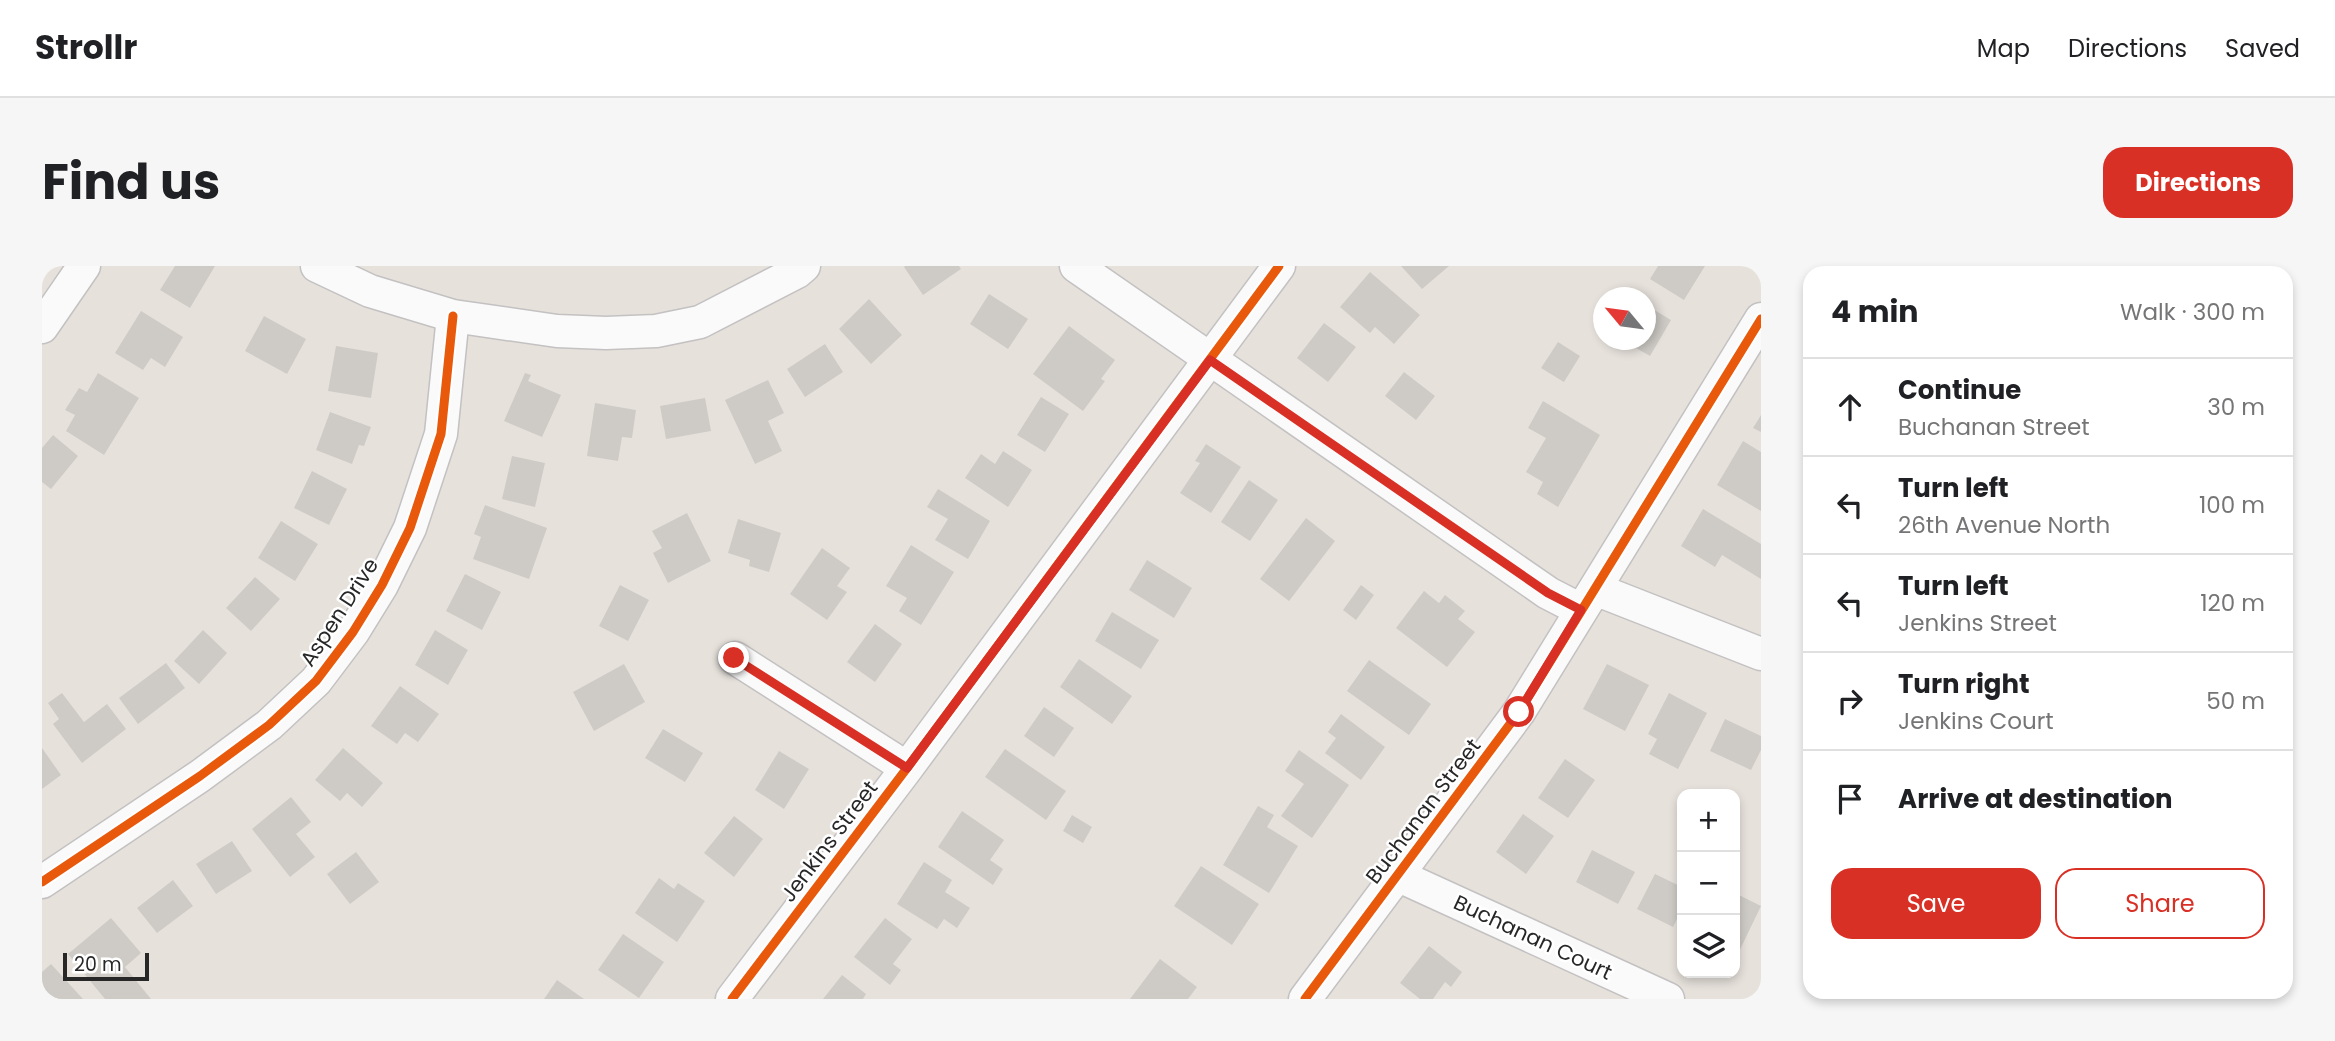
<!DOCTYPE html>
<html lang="en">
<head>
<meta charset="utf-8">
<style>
	body { margin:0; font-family:Poppins,sans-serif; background:#f6f6f6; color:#202124 }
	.controls { position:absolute; right:21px; bottom:21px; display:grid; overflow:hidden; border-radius:14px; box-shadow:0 4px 10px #0003 }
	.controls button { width:63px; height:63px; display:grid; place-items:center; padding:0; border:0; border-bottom:2px solid #e0e0e0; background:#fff; color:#202124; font:35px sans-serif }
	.compass { position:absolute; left:1551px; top:21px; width:63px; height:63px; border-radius:50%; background:#fff; box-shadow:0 4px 10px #0003; rotate:299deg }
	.scale { position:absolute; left:21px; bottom:18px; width:86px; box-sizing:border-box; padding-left:7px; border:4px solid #272727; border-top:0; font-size:19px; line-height:24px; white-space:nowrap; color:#272727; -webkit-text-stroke:5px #fff; paint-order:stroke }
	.stop { position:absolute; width:21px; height:21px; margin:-16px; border:5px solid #d93025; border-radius:50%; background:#fff }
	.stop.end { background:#d93025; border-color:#fff; box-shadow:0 2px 7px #0008 }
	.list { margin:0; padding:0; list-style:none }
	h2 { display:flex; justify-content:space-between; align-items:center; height:91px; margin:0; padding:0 28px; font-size:30px }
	h2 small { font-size:23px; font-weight:400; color:#757577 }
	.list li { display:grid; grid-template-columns:46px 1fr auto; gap:21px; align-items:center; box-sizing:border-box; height:98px; padding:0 28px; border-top:2px solid #e0e0e0 }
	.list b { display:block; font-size:26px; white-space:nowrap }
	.list p { margin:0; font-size:23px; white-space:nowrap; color:#757577 }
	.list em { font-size:23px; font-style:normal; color:#757577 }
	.actions { display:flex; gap:14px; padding:21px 28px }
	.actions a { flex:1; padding:16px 0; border:2px solid #d93025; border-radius:21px; text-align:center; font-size:24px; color:#d93025 }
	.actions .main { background:#d93025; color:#fff }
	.icon { flex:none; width:38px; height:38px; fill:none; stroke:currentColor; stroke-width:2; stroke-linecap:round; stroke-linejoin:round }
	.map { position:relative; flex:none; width:1719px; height:733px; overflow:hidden; border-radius:21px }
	header { display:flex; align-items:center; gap:42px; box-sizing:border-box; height:98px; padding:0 35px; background:#fff; border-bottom:2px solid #e0e0e0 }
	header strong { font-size:33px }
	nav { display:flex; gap:38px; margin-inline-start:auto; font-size:24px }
	.intro { display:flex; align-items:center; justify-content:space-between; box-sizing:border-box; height:168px; padding:0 42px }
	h1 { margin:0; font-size:49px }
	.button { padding:18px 32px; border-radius:21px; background:#d93025; color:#fff; font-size:24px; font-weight:700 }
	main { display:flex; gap:42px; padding:0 42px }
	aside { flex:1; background:#fff; border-radius:21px; box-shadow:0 4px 10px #0003 }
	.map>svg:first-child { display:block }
	.building { fill:#cecbc6 }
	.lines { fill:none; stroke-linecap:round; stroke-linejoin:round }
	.minor-casing { stroke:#c3c1c2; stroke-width:35 }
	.minor { stroke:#fbfafa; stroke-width:32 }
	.cycleway-casing { stroke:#fff; stroke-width:13 }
	.cycleway { stroke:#e8590c; stroke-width:9 }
	.route { stroke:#d93025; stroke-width:9 }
	.labels { text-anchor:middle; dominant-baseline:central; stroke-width:5; stroke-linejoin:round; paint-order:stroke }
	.street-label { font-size:21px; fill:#272727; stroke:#fff }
</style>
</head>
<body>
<header>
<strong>Strollr</strong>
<nav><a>Map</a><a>Directions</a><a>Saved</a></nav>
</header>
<div class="intro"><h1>Find us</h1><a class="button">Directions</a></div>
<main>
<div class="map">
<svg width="1719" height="733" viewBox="0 0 1719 733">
	<rect width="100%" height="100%" fill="#e6e1db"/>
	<!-- building -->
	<path class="building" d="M133 0H173L148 42 118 24Z
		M863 0H917L919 3 881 29 862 1Z
		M1359 0H1407L1380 23Z
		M1616 0H1663L1642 34 1608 13Z
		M1328 6 1378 49 1352 78 1333 61 1328 67 1298 41Z
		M947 28 986 53 966 83 928 58Z
		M827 33 860 69 829 98 797 63Z
		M1604 39 1629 54 1608 90 1580 74H1604Z
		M99 45 141 71 123 101 109 92 101 104 73 87Z
		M222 50 264 73 245 108 203 85Z
		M1282 57 1314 81 1286 116 1255 92Z
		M1027 60 1073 94 1059 113 1063 115 1041 145 991 108Z
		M1516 76 1538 90 1522 116 1499 102Z
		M783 78 801 106 763 131 745 103Z
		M294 80 336 87 329 132 286 125Z
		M1362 106 1393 130 1374 154 1343 130Z
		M56 107 97 132 62 189 24 165 33 149 23 144 37 122 45 126Z
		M483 107 489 109 486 115 519 129 500 171 462 155Z
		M726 114 742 147 726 155 740 185 713 198 683 134Z
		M999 131 1027 148 1003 186 975 169Z
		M663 132 669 165 624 173 618 140Z
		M1501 135 1558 169 1516 241 1495 228 1501 216 1484 206 1504 172 1486 162Z
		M553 137 594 144 590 172 580 171 576 195 545 190Z
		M288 146 329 161 322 180 317 179 310 198 274 184Z
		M1719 149V166L1711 162Z
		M11 169 36 190 9 223 0 216V182Z
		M1701 175 1719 186V245L1675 219Z
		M1164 178 1199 201 1169 247 1138 227 1158 197 1153 195Z
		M961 185 990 204 966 241 923 212 939 188 953 198Z
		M470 190 503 197 493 241 460 233Z
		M270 205 305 223 287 259 252 242Z
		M1207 214 1236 234 1208 275 1179 256Z
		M896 223 948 255 926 293 893 274 906 253 885 241Z
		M443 239 505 262 487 313 431 293 439 271 432 268Z
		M1661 243 1719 278V313L1680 289 1673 301 1639 280Z
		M645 247 669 295 626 317 611 287 620 282 610 265Z
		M1264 252 1293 275 1247 335 1218 313Z
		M696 253 739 267 727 306 707 300 708 294 686 287Z
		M239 255 276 278 253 315 216 292Z
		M869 279 912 306 879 359 857 345 865 332 844 320Z
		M780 282 808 302 795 320 805 326 785 354 748 328Z
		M1105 294 1150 322 1132 352 1087 324Z
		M423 308 459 326 440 364 404 345Z
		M213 311 238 333 209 365 184 342Z
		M578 319 607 334 586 375 557 360Z
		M1319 319 1332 329 1314 354 1301 344Z
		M1382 325 1397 337 1403 329 1423 345 1416 353 1433 366 1405 401 1354 362Z
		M1070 346 1117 374 1099 403 1053 375Z
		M833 358 860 378 833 416 805 396Z
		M161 364 185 387 157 418 132 395Z
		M393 364 426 384 406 419 373 399Z
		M1037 393 1090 430 1070 458 1018 421Z
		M1327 394 1389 438 1367 469 1305 425Z
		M124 397 143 422 96 458 77 432Z
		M582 398 603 436 552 465 531 426Z
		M1565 398 1607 419 1583 465 1541 443Z
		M358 420 397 448 376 476 363 467 355 478 329 460Z
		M20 427 42 456 65 438 84 463 40 497 11 458 17 453 6 437Z
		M1627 427 1665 447 1636 503 1607 488 1615 473 1606 468Z
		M1002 441 1032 462 1012 491 982 470Z
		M1299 448 1343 481 1319 514 1283 487 1294 472 1286 466Z
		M1683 453 1719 470V484L1709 504 1668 485Z
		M621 463 661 487 643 516 603 492Z
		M0 482 19 509 0 523Z
		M301 482 341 517 320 541 305 527 298 535 273 514Z
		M963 483 1024 525 1004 554 943 511Z
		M1257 484 1307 519 1270 572 1239 550 1262 518 1243 505Z
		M737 485 767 503 742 543 713 524Z
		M1523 493 1553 514 1526 552 1496 532Z
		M249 531 269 556 254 568 273 591 248 611 210 563Z
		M1216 540 1232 549 1225 561 1256 580 1227 627 1181 599Z
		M920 545 962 574 948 594 961 603 951 619 896 581Z
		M1481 548 1512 570 1484 608 1454 586Z
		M1030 549 1050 561 1041 577 1021 565Z
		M692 550 721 573 692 611 662 587Z
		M190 575 210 605 174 628 154 598Z
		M1550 584 1593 606 1576 638 1534 616Z
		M314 586 337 616 308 638 285 608Z
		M882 596 910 614 903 626 928 642 915 662 902 653 895 663 855 638Z
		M1159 600 1217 638 1190 679 1132 640Z
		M1613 608 1640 621V643L1631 661 1595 643Z
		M617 612 632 623 636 617 663 635 635 676 593 647Z
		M131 614 151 640 115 667 95 642Z
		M1693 627 1719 640 1693 694Z
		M69 652 99 687 83 701 109 733H63L26 688Z
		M843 652 870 673 851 698 859 704 848 719 812 691Z
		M581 668 622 696 597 732 556 704Z
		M1387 680 1420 706 1409 721 1403 716 1391 733H1378L1358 717Z
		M1118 693 1155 721 1146 733H1088Z
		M9 698 41 733H0V706Z
		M800 709 824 728 821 733H781Z
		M515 714 542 733H502Z"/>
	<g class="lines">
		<defs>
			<path id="minor" d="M275 0 328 25 411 50 515 65 564 67 614 65 658 56 755 6 762 0
				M1034 0 1506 327 1539 344
				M0 61 42 0
				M1553 323 1719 388
				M693 392 865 502
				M1355 609 1626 733
				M0 616 158 510 227 459 274 415 311 366 340 319 368 262 399 168 411 50
				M690 733 865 502 1237 0
				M1263 733 1477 446 1719 53"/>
		</defs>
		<!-- minor casing -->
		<use href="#minor" class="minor-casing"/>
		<!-- minor -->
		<use href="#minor" class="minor"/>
		<defs>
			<path id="cycleway" d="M0 616 158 510 227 459 274 415 311 366 340 319 368 262 399 168 411 50
				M690 733 865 502 1237 0
				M1263 733 1477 446 1719 53"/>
		</defs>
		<!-- cycleway casing -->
		<use href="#cycleway" class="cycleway-casing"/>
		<!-- cycleway -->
		<use href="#cycleway" class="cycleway"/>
	</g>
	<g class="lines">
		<!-- route -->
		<path class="route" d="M692 392 865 502 1168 94 1506 327 1539 344 1477 446"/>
	</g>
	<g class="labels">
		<!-- street labels -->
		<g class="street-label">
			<text transform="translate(297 346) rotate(-57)">Aspen Drive</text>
			<text transform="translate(1381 545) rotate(-53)">Buchanan Street</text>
			<text transform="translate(787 575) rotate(-53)">Jenkins Street</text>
			<text transform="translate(1491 671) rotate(25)">Buchanan Court</text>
		</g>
	</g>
</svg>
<div class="controls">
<button>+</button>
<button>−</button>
<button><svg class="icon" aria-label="layers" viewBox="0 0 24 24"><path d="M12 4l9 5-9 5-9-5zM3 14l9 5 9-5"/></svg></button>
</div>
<svg class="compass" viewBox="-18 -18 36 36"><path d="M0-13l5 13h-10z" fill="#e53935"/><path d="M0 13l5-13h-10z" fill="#757577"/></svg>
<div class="scale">20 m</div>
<div class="stop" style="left:1477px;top:446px"></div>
<div class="stop end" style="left:692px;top:392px"></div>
</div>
<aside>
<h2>4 min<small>Walk · 300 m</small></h2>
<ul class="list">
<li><svg class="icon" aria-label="ahead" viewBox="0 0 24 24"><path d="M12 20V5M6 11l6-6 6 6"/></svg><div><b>Continue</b><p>Buchanan Street</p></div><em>30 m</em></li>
<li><svg class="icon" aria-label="left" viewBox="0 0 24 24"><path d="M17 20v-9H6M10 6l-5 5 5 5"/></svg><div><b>Turn left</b><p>26th Avenue North</p></div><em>100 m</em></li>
<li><svg class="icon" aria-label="left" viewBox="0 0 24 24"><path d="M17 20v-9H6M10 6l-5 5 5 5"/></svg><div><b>Turn left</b><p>Jenkins Street</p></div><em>120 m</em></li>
<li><svg class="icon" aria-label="right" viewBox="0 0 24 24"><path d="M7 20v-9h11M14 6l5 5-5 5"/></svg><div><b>Turn right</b><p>Jenkins Court</p></div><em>50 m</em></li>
<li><svg class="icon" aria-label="arrive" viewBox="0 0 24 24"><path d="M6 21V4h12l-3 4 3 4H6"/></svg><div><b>Arrive at destination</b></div></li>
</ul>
<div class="actions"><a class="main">Save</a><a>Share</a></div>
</aside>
</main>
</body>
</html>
